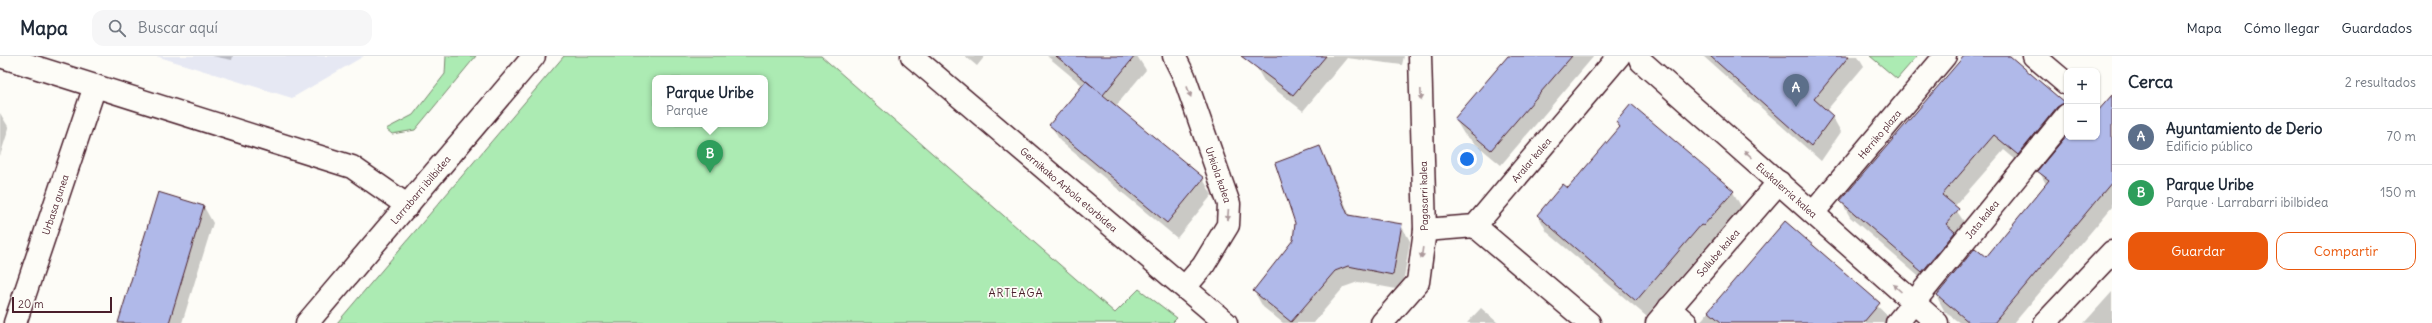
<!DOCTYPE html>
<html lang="es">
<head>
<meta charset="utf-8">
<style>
	body { margin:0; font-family:Delius,sans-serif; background:#f6f6f7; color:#1f2937 }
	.controls { position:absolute; right:12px; top:12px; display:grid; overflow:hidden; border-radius:8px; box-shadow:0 1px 3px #0004 }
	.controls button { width:36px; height:36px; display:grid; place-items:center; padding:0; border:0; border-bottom:1px solid #e0e1e3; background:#fff; color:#1f2937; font:20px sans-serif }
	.scale { position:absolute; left:12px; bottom:10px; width:100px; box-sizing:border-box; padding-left:4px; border:2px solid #4a1f2b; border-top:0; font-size:11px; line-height:14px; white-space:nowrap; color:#4a1f2b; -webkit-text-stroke:3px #fdfcf7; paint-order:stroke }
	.you { position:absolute; left:1467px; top:103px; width:14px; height:14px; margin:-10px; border:3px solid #fff; border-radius:50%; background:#1a73e8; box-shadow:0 0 0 6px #1a73e833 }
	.badge { display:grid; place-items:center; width:26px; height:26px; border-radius:50%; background:#ea580c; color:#fff; font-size:13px; font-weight:700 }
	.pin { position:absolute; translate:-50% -33px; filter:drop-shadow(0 1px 2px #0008) }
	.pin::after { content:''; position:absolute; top:21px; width:14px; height:12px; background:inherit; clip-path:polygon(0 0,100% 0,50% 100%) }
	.popup { position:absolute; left:652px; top:19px; width:116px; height:52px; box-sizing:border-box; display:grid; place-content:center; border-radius:8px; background:#fff; filter:drop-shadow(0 1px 3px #0005); font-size:13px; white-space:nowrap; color:#747a83 }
	.popup b { font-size:15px; color:#1f2937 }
	.popup::after { content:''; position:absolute; left:50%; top:100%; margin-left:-8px; border:8px solid transparent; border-top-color:#fff }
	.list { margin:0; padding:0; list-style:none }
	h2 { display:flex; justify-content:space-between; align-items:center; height:52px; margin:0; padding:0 16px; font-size:17px }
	h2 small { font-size:13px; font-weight:400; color:#747a83 }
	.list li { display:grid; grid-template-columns:26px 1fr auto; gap:12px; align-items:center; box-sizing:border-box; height:56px; padding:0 16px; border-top:1px solid #e0e1e3 }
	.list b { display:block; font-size:15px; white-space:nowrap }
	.list p { margin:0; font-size:13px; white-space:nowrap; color:#747a83 }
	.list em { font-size:13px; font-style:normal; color:#747a83 }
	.actions { display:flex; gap:8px; padding:12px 16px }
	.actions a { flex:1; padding:9px 0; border:1px solid #ea580c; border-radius:12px; text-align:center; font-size:14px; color:#ea580c }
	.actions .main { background:#ea580c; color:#fff }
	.icon { flex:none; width:22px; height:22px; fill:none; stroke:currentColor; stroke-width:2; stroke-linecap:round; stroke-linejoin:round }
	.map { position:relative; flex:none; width:2112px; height:267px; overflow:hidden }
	header { display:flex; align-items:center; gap:24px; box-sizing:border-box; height:56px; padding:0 20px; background:#fff; border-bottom:1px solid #e0e1e3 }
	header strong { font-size:19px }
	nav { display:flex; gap:22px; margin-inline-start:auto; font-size:14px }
	.search { width:280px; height:36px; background:#f6f6f7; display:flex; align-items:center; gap:10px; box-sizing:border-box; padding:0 14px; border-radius:12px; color:#747a83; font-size:15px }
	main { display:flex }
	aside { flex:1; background:#fff }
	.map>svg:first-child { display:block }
	.built { fill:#e6e8f3 }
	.green { fill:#acebb3; stroke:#7b856f; fill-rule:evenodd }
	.shadow { fill:#0003 }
	.building { fill:#b0b9e9; stroke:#4a1f2b }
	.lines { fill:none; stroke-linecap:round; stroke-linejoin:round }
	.minor-casing { stroke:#4a1f2b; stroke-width:25 }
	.minor { stroke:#fdfcf7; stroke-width:22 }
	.oneway { fill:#ac999b }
	.labels { text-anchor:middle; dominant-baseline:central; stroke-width:3.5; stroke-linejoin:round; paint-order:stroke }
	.street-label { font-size:10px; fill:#4a1f2b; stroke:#fdfcf7 }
	.neighbourhood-label { font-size:11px; letter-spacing:1px; fill:#4a1f2b; stroke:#fdfcf7 }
</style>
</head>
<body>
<header>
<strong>Mapa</strong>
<div class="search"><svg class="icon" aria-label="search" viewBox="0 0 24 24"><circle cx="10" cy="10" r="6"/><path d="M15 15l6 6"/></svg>Buscar aquí</div>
<nav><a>Mapa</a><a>Cómo llegar</a><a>Guardados</a></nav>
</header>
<main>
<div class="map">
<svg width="2112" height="267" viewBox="0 0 2112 267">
	<rect width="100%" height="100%" fill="#fdfcf7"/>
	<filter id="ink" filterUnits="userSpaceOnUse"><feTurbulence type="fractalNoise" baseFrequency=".025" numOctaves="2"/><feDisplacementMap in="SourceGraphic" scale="8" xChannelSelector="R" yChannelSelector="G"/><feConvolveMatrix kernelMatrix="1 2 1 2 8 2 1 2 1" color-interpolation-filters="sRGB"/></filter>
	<g filter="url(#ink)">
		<!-- built -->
		<path class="built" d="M156 0H364L292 42Z"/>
		<!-- green -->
		<path class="green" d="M446 0H476L415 74 392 78 386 73 413 59 445 18Z
			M564 0H821L1115 257 1139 233 1177 262 1172 267H337ZM655 22H765V68H655Z
			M1870 0H1917L1897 23Z"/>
		<!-- shadow -->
		<path class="shadow" d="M212 0H233L232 4Z
			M965 0H985L977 10Z
			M1047 0H1137L1146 14 1115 51 1203 123 1212 139 1177 182 1060 85 1051 69 1083 30Z
			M1262 0H1404L1402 9 1347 2 1303 55 1264 25 1255 9Z
			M1509 0H1594L1501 109 1464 78 1455 63Z
			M1703 0H1858L1864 10 1826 55 1832 60 1841 76 1821 105Z
			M1965 0H2009L2064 48 2067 53 2028 114 2004 94 1954 151 1967 170 1932 232 1850 161 1841 145Z
			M2112 47V151L2014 267H1960L1945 256 1937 241 1975 193 1986 202 2046 128 2039 115 2067 80 2097 81V58Z
			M0 57 9 72 0 100Z
			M1617 66 1733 136 1742 152 1713 186 1711 185 1646 260 1547 176 1538 159 1568 134 1620 72Z
			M1319 91 1328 107 1350 160 1401 169 1410 185 1402 234 1358 226 1344 231 1313 267H1283L1263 251 1254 235 1294 185Z
			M159 137 204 151 213 167 182 267H119Z
			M1785 166 1887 259 1891 267H1699Z
			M2112 236V267H2084Z
			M1481 252 1498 267H1467Z"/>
		<!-- building -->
		<path class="building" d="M1056 0H1135L1103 39Z
			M1241 0H1326L1293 39Z
			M1508 0H1572L1491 94 1454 63Z
			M1710 0H1849L1814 43 1833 60 1811 90Z
			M1964 0H2010L2065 47 2057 51 2018 99 1994 79 1942 139 1959 153 1946 168 1955 176 1922 216 1840 145Z
			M1086 25 1204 122 1167 167 1049 69Z
			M2112 39V126L1994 267H1970L1937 239 1975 192 1986 201 2049 124 2037 115 2067 79V81H2097V56Z
			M1631 48 1734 135 1703 170 1701 169 1636 245 1537 159 1563 128 1568 132 1620 71 1616 66Z
			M1320 90 1348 159 1402 168 1393 219 1348 210 1335 215 1291 266 1253 235 1293 184 1295 167 1275 107Z
			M158 136 204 150 169 267H118Z
			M1785 165 1880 247 1863 267H1722L1708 255Z"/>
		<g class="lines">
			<defs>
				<g id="minor">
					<path d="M0 0 352 111 408 150"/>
					<path id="s1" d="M912 0 1226 267"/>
					<path id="s2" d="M1174 0 1184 20 1229 148 1228 169 1203 210 1185 231"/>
					<path id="s3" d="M1639 0 1641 5 1937 267"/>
					<path d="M2034 0 2067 28"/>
					<path id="s4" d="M1813 157 1945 0"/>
					<path d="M1475 170 1589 267"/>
					<path id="s5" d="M1425 174 1475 170 1619 0"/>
					<path d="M1669 252 1686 267"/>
					<path id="s6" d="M15 267 95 30"/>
					<path id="s7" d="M307 267 534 0"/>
					<path d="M1382 267 1418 226 1425 174 1420 0"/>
					<path id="s8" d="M1657 267 1779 126"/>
					<path id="s9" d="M1897 267 2067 59"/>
					<path d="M2045 267 2112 196"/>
				</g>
			</defs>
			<!-- minor casing -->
			<use href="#minor" class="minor-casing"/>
			<!-- minor -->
			<use href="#minor" class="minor"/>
		</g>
		<!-- one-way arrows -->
		<defs><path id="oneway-solid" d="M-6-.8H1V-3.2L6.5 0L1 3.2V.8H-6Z"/></defs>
		<g class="oneway">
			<use href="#oneway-solid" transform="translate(1189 36) rotate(70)"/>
			<use href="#oneway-solid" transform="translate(1421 39) rotate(88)"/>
			<use href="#oneway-solid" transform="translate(1748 98) rotate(-138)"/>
			<use href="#oneway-solid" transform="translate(1228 159) rotate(94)"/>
			<use href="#oneway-solid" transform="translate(1422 197) rotate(98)"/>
			<use href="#oneway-solid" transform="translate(1897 232) rotate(-138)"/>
		</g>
	</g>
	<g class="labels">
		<!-- street labels -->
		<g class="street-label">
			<text stroke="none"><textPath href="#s4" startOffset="103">Herriko plaza</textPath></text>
			<text stroke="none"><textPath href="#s5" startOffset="137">Aralar kalea</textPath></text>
			<text stroke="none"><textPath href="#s2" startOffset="127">Urkiola kalea</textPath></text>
			<text stroke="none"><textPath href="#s1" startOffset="206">Gernikako Arbola etorbidea</textPath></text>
			<text stroke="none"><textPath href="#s7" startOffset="175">Larrabarri ibilbidea</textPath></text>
			<text stroke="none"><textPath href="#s3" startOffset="200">Euskalerria kalea</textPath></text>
			<text transform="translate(1424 140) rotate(-91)">Pagasarri kalea</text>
			<text stroke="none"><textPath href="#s6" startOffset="125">Urbasa gunea</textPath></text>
			<text stroke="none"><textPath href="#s9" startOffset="134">Jata kalea</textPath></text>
			<text stroke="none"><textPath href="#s8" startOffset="93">Sollube kalea</textPath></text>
		</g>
		<!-- neighbourhood labels -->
		<g class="neighbourhood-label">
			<text x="1016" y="237">ARTEAGA</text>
		</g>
	</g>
</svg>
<div class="controls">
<button>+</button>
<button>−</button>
</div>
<div class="scale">20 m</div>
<div class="you"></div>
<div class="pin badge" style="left:1796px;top:51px;background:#5c6f8a">A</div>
<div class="pin badge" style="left:710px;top:117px;background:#2e9e5b">B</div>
<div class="popup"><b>Parque Uribe</b>Parque</div>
</div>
<aside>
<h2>Cerca<small>2 resultados</small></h2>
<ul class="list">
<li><span class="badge" style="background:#5c6f8a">A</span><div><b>Ayuntamiento de Derio</b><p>Edificio público</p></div><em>70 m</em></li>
<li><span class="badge" style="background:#2e9e5b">B</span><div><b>Parque Uribe</b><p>Parque · Larrabarri ibilbidea</p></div><em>150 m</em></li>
</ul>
<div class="actions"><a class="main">Guardar</a><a>Compartir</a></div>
</aside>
</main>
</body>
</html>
